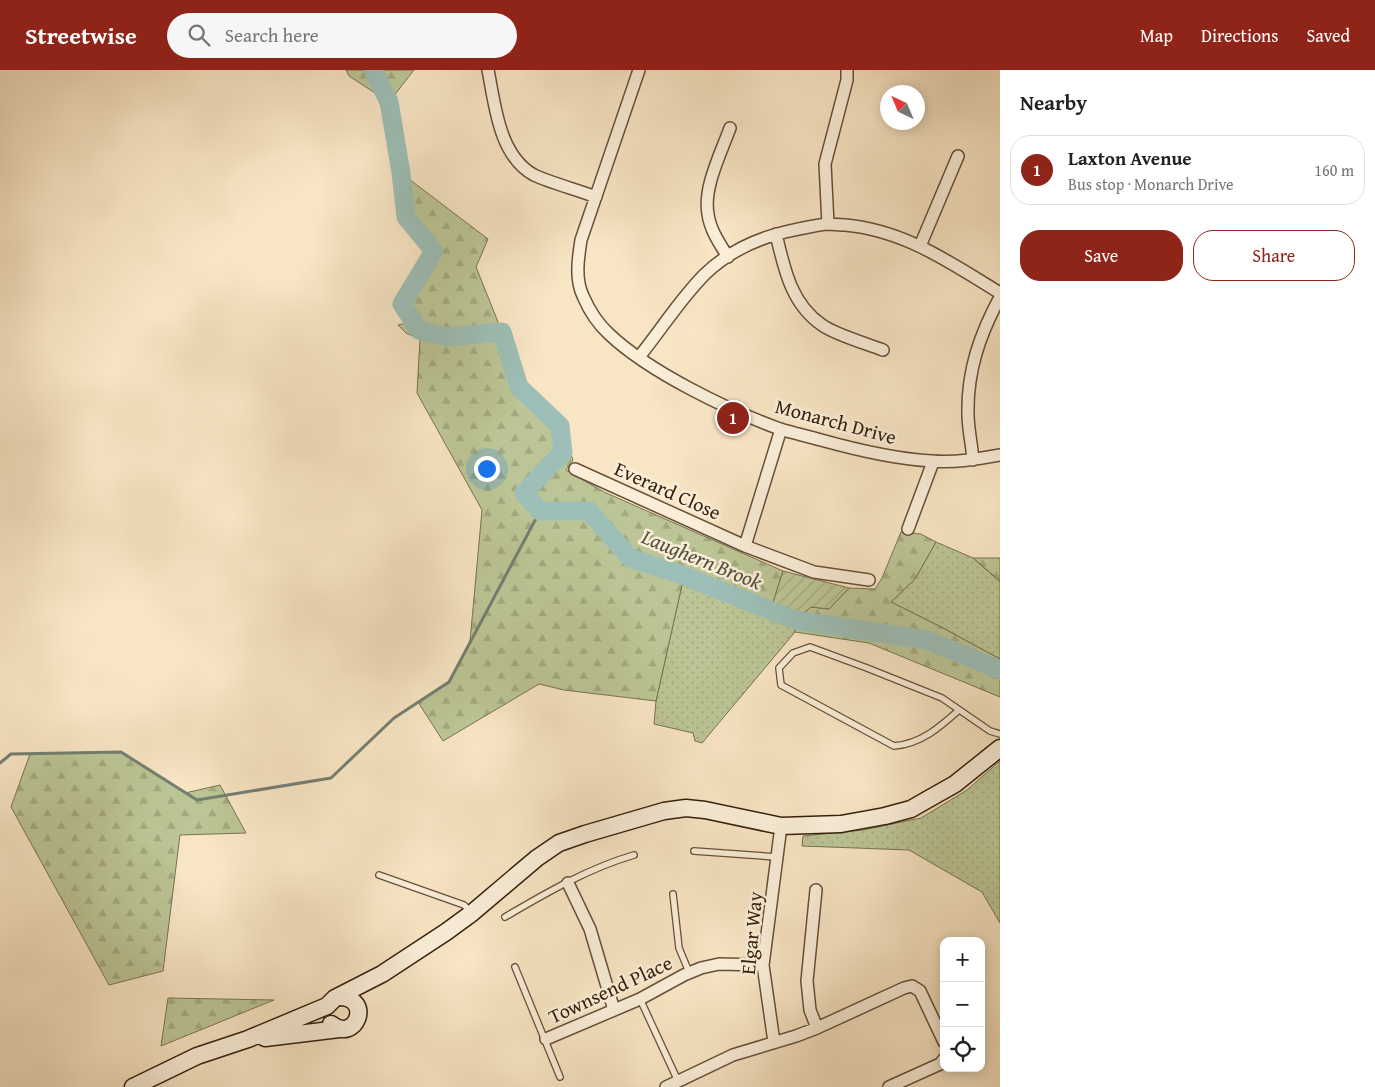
<!DOCTYPE html>
<html lang="en">
<head>
<meta charset="utf-8">
<style>
	body { margin:0; font-family:"Gentium Book Plus",serif; background:#f6f6f6; color:#222 }
	.controls { position:absolute; right:15px; bottom:15px; display:grid; overflow:hidden; border-radius:10px; box-shadow:0 2px 12px #0003 }
	.controls button { width:45px; height:45px; display:grid; place-items:center; padding:0; border:0; border-bottom:1px solid #e0e0e0; background:#fff; color:#222; font:25px sans-serif }
	.compass { position:absolute; left:880px; top:15px; width:45px; height:45px; border-radius:50%; background:#fff; box-shadow:0 2px 12px #0003; rotate:316deg }
	.you { position:absolute; left:486px; top:398px; width:18px; height:18px; margin:-12px; border:4px solid #fff; border-radius:50%; background:#1a73e8; box-shadow:0 0 0 8px #1a73e833 }
	.badge { display:grid; place-items:center; width:32px; height:32px; border-radius:50%; background:#8f2418; color:#fff; font-size:16px; font-weight:700 }
	.pin { position:absolute; translate:-50% -50%; border:2px solid #fff; box-shadow:0 1px 5px #0006 }
	.list { margin:0; padding:0; list-style:none }
	h2 { display:flex; justify-content:space-between; align-items:center; height:65px; margin:0; padding:0 20px; font-size:21px }
	h2 small { font-size:16px; font-weight:400; color:#767676 }
	.list li { display:grid; grid-template-columns:32px 1fr auto; gap:15px; align-items:center; box-sizing:border-box; height:70px; margin:0 10px 10px; padding:0 10px; border:1px solid #e0e0e0; border-radius:20px }
	.list b { display:block; font-size:19px; white-space:nowrap }
	.list p { margin:0; font-size:16px; white-space:nowrap; color:#767676 }
	.list em { font-size:16px; font-style:normal; color:#767676 }
	.actions { display:flex; gap:10px; padding:15px 20px }
	.actions a { flex:1; padding:11px 0; border:1px solid #8f2418; border-radius:20px; text-align:center; font-size:18px; color:#8f2418 }
	.actions .main { background:#8f2418; color:#fff }
	.icon { flex:none; width:28px; height:28px; fill:none; stroke:currentColor; stroke-width:2; stroke-linecap:round; stroke-linejoin:round }
	.map { position:relative; flex:none; width:1000px; height:1017px; overflow:hidden }
	header { display:flex; align-items:center; gap:30px; box-sizing:border-box; height:70px; padding:0 25px; background:#8f2418; color:#fff }
	header strong { font-size:24px }
	nav { display:flex; gap:28px; margin-inline-start:auto; font-size:18px }
	.search { width:350px; height:45px; background:#f6f6f6; display:flex; align-items:center; gap:12px; box-sizing:border-box; padding:0 18px; border-radius:28px; color:#767676; font-size:19px }
	main { display:flex }
	aside { flex:1; background:#fff }
	.map>svg:first-child { display:block }
	.grass { fill:url(#grass-dots); stroke:#787250 }
	.forest { fill:url(#forest-firs); stroke:#787250 }
	.garden { fill:url(#garden-furrows); stroke:#787250 }
	.lines { fill:none; stroke-linecap:round; stroke-linejoin:round }
	.stream { stroke:#737f72; stroke-width:3 }
	.river { stroke:#9dbfb7; stroke-width:19 }
	.lane-casing { stroke:#665039; stroke-width:8 }
	.street-casing { stroke:#665039; stroke-width:14 }
	.secondary-casing { stroke:#351f0b; stroke-width:19 }
	.lane { stroke:#faeed9; stroke-width:5.5 }
	.street { stroke:#faeed9; stroke-width:11 }
	.secondary { stroke:#faeed9; stroke-width:16 }
	.labels { text-anchor:middle; dominant-baseline:central; stroke-width:5; stroke-linejoin:round; paint-order:stroke }
	.street-label { font-size:20px; fill:#351f0b; stroke:#faeed9 }
	.water-label { font-size:21px; font-style:italic; fill:#544f3f; stroke:#faeed9 }
</style>
</head>
<body>
<header>
<strong>Streetwise</strong>
<div class="search"><svg class="icon" aria-label="search" viewBox="0 0 24 24"><circle cx="10" cy="10" r="6"/><path d="M15 15l6 6"/></svg>Search here</div>
<nav><a>Map</a><a>Directions</a><a>Saved</a></nav>
</header>
<main>
<div class="map">
<svg width="1000" height="1017" viewBox="0 0 1000 1017">
	<defs>
		<pattern id="grass-dots" width="8" height="8" patternUnits="userSpaceOnUse" patternTransform="scale(1.25)"><rect width="8" height="8" fill="#bcc595"/><path d="M2 2h.1M6 6h.1" fill="none" stroke="#a2a97f" stroke-width="1.8" stroke-linecap="round"/></pattern>
		<pattern id="forest-firs" width="22" height="20" patternUnits="userSpaceOnUse" patternTransform="scale(1.25)"><rect width="22" height="20" fill="#bcc595"/><path d="M5 1l3.5 6h-7zM16 11l3.5 6h-7z" fill="#a2a97f"/></pattern>
		<pattern id="garden-furrows" width="10" height="10" patternUnits="userSpaceOnUse" patternTransform="scale(1.25)"><rect width="10" height="10" fill="#bcc595"/><path d="M-1 1l2-2M0 10L10 0M9 11l2-2" fill="none" stroke="#a2a97f"/></pattern>
	</defs>
	<rect width="100%" height="100%" fill="#f8e5c4"/>
	<filter id="stains"><feTurbulence type="fractalNoise" baseFrequency=".004" numOctaves="4"/><feColorMatrix values="0 0 0 0 .2 0 0 0 0 .09 0 0 0 0 .02 0 0 0 .5 -.17"/></filter>
	<radialGradient id="worn" r=".72"><stop offset=".6" stop-color="#630" stop-opacity="0"/><stop offset="1" stop-color="#630" stop-opacity=".3"/></radialGradient>
	<!-- grass -->
	<path class="grass" d="M936 472 973 488 1000 512V589L941 557 891 532 915 509Z
		M684 506 795 550V562L702 673 695 671 693 663 654 654 656 631Z
		M1000 691V853L982 822 909 780 802 776 803 766 863 760 921 748 967 720Z"/>
	<!-- forest -->
	<path class="forest" d="M346 0H414L389 32 349 6Z
		M401 103 488 169 476 197 502 262 519 317 560 356 573 390 566 400 604 422 783 501 771 539 684 506 656 631 564 620 539 614 443 671 418 632 449 612 470 571 482 440 417 323 420 269 406 263 398 255 406 253 402 234 434 181 406 147Z
		M901 462 921 464 936 472 915 509 891 532 941 557 1000 589V627L869 573 795 562V550L811 537 829 539 849 518 875 519 882 508Z
		M973 488H1000V511Z
		M121 682 185 723 220 715 246 763 180 765 163 901 109 915 11 737 30 684Z
		M168 928 274 930 161 976Z"/>
	<!-- garden -->
	<path class="garden" d="M783 501 849 518 829 539 811 537 795 550 771 539Z"/>
	<g class="lines">
		<!-- stream -->
		<path class="stream" d="M0 693 11 684 121 682 197 730 331 708 394 648 449 612 540 441"/>
		<!-- river -->
		<path class="river" d="M373 0 389 32 401 103 406 147 434 181 402 234 419 260 447 267 502 262 519 317 560 356 563 382 524 423 540 441H589L630 488 682 505 795 550 927 570 1000 600"/>
		<defs>
			<path id="lane" d="M959 640C940 657 921 674 894 676L781 615 779 598 793 583 810 577 867 598 942 628 990 661 1000 664
				M694 781 777 787
				M379 805 464 835 470 841
				M673 824 679 878 689 902
				M505 847C546 823 589 798 634 785
				M515 897 560 1007
				M640 929 678 1011"/>
			<path id="street" d="M488 0C495 35 499 86 534 105 551 113 578 120 596 127
				M639 0 581 170C578 189 575 209 583 226 589 240 598 254 609 264 649 302 728 340 780 359 793 363 807 366 821 370 857 380 894 389 932 391 955 393 978 389 1000 385
				M828 154 825 94 847 10V0
				M776 164C784 198 791 234 822 255 836 265 865 273 883 280
				M920 176 958 86
				M728 187C720 174 710 160 708 144 703 118 721 83 730 58
				M639 287C661 260 680 229 705 204 727 183 756 169 785 162 798 159 812 156 826 154 832 154 839 155 845 155 904 160 951 193 1000 223
				M973 390C972 375 968 359 968 344 967 301 980 264 1000 227
				M575 399 745 476 814 502 869 510
				M908 459 933 392
				M745 476 781 359
				M568 813 590 859 614 940
				M816 820 807 911 810 940 817 958
				M546 969 640 929 684 905 701 898 719 894 763 895
				M774 972 763 895 781 756
				M666 1017 733 985 796 966 817 958 904 918 912 916 920 921 944 972
				M889 1017 940 994 944 989"/>
			<path id="secondary" d="M331 954C356 974 373 928 340 927
				M265 968 339 959
				M133 1017 197 986 248 969 327 936 335 928 382 904 446 862 472 843 537 788 559 773 585 764 664 741 686 738 705 740 781 756 841 754 885 746 911 739 932 727 955 714 1000 678"/>
		</defs>
		<!-- lane casing -->
		<use href="#lane" class="lane-casing"/>
		<!-- street casing -->
		<use href="#street" class="street-casing"/>
		<!-- secondary casing -->
		<use href="#secondary" class="secondary-casing"/>
		<!-- lane -->
		<use href="#lane" class="lane"/>
		<!-- street -->
		<use href="#street" class="street"/>
		<!-- secondary -->
		<use href="#secondary" class="secondary"/>
	</g>
	<g class="labels">
		<!-- street labels -->
		<g class="street-label">
			<text transform="translate(836 351) rotate(15)">Monarch Drive</text>
			<text transform="translate(668 420) rotate(24)">Everard Close</text>
			<text transform="translate(751 863) rotate(-85)">Elgar Way</text>
			<text transform="translate(610 919) rotate(-25)">Townsend Place</text>
		</g>
		<!-- water labels -->
		<g class="water-label">
			<text transform="translate(702 489) rotate(22)">Laughern Brook</text>
		</g>
	</g>
	<rect width="100%" height="100%" filter="url(#stains)"/>
	<rect width="100%" height="100%" fill="url(#worn)"/>
</svg>
<div class="controls">
<button>+</button>
<button>−</button>
<button><svg class="icon" aria-label="locate" viewBox="0 0 24 24"><circle cx="12" cy="12" r="6"/><path d="M12 2v4M12 18v4M2 12h4M18 12h4"/></svg></button>
</div>
<svg class="compass" viewBox="-18 -18 36 36"><path d="M0-13l5 13h-10z" fill="#e53935"/><path d="M0 13l5-13h-10z" fill="#767676"/></svg>
<div class="you"></div>
<div class="pin badge" style="left:733px;top:348px">1</div>
</div>
<aside>
<h2>Nearby<small></small></h2>
<ul class="list">
<li><span class="badge">1</span><div><b>Laxton Avenue</b><p>Bus stop · Monarch Drive</p></div><em>160 m</em></li>
</ul>
<div class="actions"><a class="main">Save</a><a>Share</a></div>
</aside>
</main>
</body>
</html>
